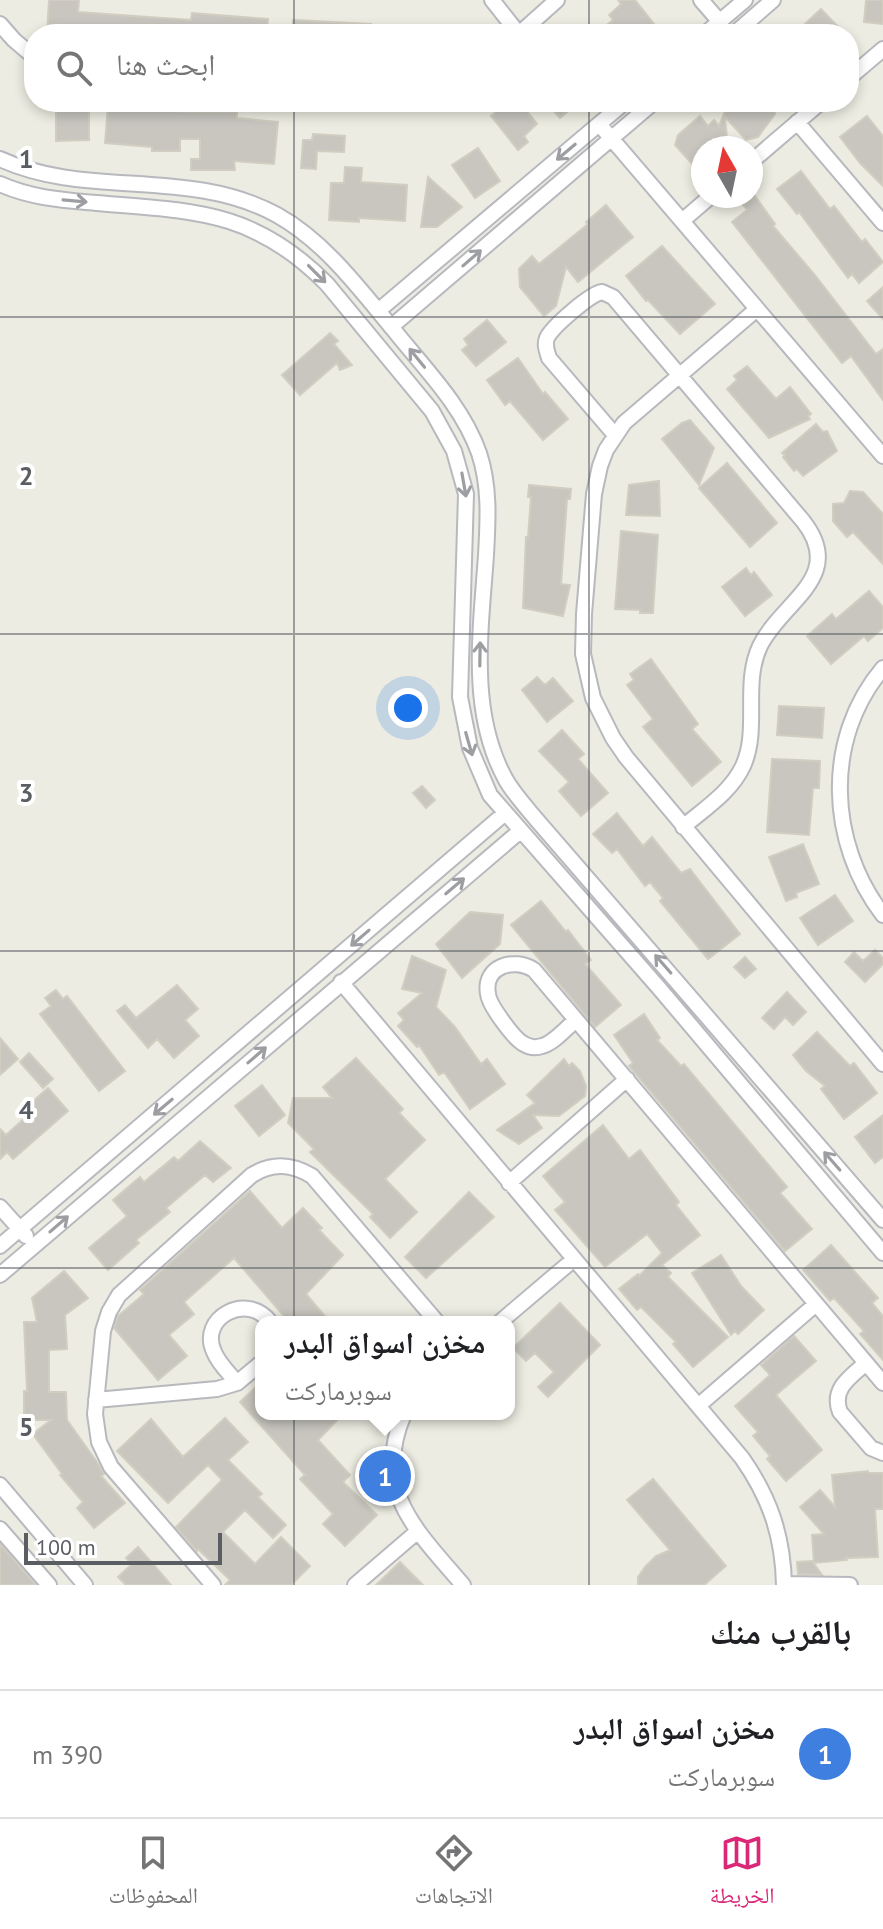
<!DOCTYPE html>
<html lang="ar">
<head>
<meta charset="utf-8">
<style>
	body { margin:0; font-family:"PT Sans","Noto Naskh Arabic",sans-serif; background:#f2f2f2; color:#202124; direction:rtl }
	.compass { position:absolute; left:691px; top:136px; width:72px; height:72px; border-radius:50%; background:#fff; box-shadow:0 4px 12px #0003; rotate:351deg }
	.scale { position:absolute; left:24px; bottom:20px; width:198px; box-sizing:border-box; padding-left:8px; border:4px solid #5a5d62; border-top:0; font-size:22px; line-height:28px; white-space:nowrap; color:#5a5d62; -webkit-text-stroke:6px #fff; paint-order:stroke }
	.you { position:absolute; left:408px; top:708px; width:28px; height:28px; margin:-20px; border:6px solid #fff; border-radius:50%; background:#1a73e8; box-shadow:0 0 0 12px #1a73e833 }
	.badge { display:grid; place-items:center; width:52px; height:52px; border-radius:50%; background:#db2777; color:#fff; font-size:26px; font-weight:700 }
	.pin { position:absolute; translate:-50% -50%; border:4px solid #fff; box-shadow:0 2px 8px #0006 }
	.popup { position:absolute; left:255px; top:1316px; width:260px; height:104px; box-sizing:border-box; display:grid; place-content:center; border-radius:16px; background:#fff; filter:drop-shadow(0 2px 6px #0005); font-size:26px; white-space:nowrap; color:#757577 }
	.popup b { font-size:30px; color:#202124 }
	.popup::after { content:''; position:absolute; left:50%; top:100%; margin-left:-16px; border:16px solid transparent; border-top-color:#fff }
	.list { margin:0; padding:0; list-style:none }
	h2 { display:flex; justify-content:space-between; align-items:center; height:104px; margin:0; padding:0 32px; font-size:34px }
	h2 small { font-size:26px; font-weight:400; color:#757577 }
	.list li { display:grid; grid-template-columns:52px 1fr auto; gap:24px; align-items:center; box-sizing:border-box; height:128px; padding:0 32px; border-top:2px solid #e0e0e0 }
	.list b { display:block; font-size:30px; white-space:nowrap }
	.list p { margin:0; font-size:26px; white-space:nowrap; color:#757577 }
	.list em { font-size:26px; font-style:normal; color:#757577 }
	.icon { flex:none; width:44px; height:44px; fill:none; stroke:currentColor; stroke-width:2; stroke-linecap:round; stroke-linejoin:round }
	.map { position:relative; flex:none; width:883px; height:1585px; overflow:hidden; direction:ltr }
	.search { position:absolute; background:#fff; box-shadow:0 4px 12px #0003; left:24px; right:24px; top:24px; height:88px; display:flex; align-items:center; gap:20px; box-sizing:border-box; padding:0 28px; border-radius:32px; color:#757577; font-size:30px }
	.sheet { height:232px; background:#fff }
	nav { display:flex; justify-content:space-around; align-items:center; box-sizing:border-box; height:112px; border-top:2px solid #e0e0e0; background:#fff; font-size:22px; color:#757577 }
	nav a { display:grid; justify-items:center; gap:4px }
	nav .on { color:#db2777 }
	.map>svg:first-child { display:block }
	.building { fill:#c8c6bf; stroke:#d1cec1; stroke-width:2 }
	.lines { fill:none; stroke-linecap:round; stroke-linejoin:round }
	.street-casing { stroke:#b7b9be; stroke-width:18 }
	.street { stroke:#fff; stroke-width:14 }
	.oneway { stroke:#9c9ea1 }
	.grid { fill:none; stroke:#5a5d62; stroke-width:2; stroke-opacity:0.55 }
	.grid-label { font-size:26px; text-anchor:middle; font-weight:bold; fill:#5a5d62; stroke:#fff; stroke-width:8; stroke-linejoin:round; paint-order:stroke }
</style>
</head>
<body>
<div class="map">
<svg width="883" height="1585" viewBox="0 0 883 1585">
	<rect width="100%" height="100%" fill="#edece2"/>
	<!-- building -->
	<path class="building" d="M49 0H79L78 12 191 20 192 13 268 19 267 34H47Z
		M618 0H635L662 34H595L613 20 609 15 621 4Z
		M866 0H883V24L864 22Z
		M821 9 845 34H794Z
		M293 20 371 24 370 34H292Z
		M56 102H89V140L56 141Z
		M509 102H520L537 124 524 136 528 142 518 150 491 116Z
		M546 102H579L560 118Z
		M729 102H774L775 114 758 137 746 140 725 117 728 148H703V176L675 145 678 135 700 116 708 126 714 120 719 126Z
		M108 104 184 112H237V118L278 122 274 164 234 161 235 170H191V159H200V139H180V151H152V147L105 143Z
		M867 116 883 136V186L860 163 840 137Z
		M313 134 345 136 344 152 317 151 316 169 301 168 303 140H312Z
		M478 148 500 181 475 198 452 165Z
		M345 167 362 168 361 182 407 185 405 221 359 218V222L329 220 331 183H344Z
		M801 171 830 209 834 206 862 242 865 239 883 262 859 283 852 274 848 278 799 212 797 214 777 189Z
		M428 177 462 207 437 227H421Z
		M755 196 775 224 773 226 814 274 876 354 883 349V400L851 356 842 363 732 222 747 210 743 205Z
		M606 205 633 237 578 282 566 267 556 306 544 316 520 287 519 269 532 256 539 264 588 224 586 222Z
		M662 246 715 304 680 334 648 300 646 301 626 276Z
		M883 287V319L867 301Z
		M487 320 506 342 476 366 462 350 468 345 464 339Z
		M330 333 338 341 334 344 352 365 340 370 337 363 300 395 282 375Z
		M518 358 543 394 545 392 568 419 543 440 510 401 505 405 487 380Z
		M747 366 776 399 790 387 811 414 808 416 810 419 769 438 727 389 737 380 734 376Z
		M690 420 714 448 699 485 662 439 682 423Z
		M816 424 823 432 827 431 837 451 803 476 797 469 794 471 783 457 785 455 782 453Z
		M727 463 777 523 750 547 699 488Z
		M659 481 660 516 626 515 629 485Z
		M529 485 571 489 570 499H567L561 584 570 585 563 616 523 608 526 537H528L531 497H528Z
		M850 491 863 492 883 514V564L853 532 847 537 833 521V504L844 503Z
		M621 531 658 535 653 613H640V610L615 609Z
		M746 568 751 575 754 572 772 595 745 616 722 587Z
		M869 591 883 607V628L868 641 864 636 831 664 807 636 832 614 836 619Z
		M651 659 698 724 692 729 721 762 692 786 643 727 653 719 627 685 634 680 630 674Z
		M537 677 545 685 553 678 573 701 547 722 522 690Z
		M779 706 824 708 822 738 777 735Z
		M562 730 584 754 578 759 608 793 581 816 559 791 569 782 539 751Z
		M772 759 820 761 819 788H813L809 835 767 832Z
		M422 786 435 800 426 808 413 793Z
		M617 813 643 846 652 837 681 873 690 869 740 934 708 959 660 901 663 898 650 882 645 886 617 849 612 853 593 834Z
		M803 844 819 884 796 893 797 897 786 901 769 857Z
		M835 895 853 921 818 945 800 918Z
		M541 901 566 932 568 930 591 960 585 964 621 1005 595 1027 511 925Z
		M470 912 503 915 500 944 462 978 436 944Z
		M875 950 883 958V964L865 982 845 962 854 952 863 961Z
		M412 956 446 970 436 1007 455 1027 481 1064 487 1059 505 1084 470 1109 444 1072 439 1075 419 1045 417 1047 398 1026 404 1020 398 1013 422 993 402 989Z
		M745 957 756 969 745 978 734 967Z
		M177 985 198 1009 185 1020 199 1036 174 1058 157 1039 148 1048 117 1011 125 1005 136 1018Z
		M56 990 63 999 67 996 125 1071 99 1091 40 1014 51 1006 45 998Z
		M787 992 806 1012 793 1025 785 1017 774 1029 762 1018Z
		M644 1014 660 1038 657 1040 681 1066 684 1064 787 1187 780 1193 812 1229 785 1251 629 1066 633 1063 614 1035Z
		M817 1032 850 1066 854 1063 877 1093 844 1119 821 1089 825 1086 806 1071 793 1055Z
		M0 1038 18 1059 0 1075Z
		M29 1053 53 1079 43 1088 20 1062Z
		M356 1058 403 1109 399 1113 425 1140 385 1179 417 1212 390 1238 370 1217 373 1214 310 1152 314 1149 288 1123 293 1098H332L323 1087Z
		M564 1059 569 1066 572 1063 580 1071 586 1086 585 1096 559 1116 533 1115 542 1128 519 1144 497 1130 535 1103 527 1095Z
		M262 1085 285 1115 259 1136 235 1106Z
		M48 1088 68 1111 13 1159 7 1152 0 1159V1129L6 1135 27 1116 22 1111Z
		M883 1115V1157L875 1163 855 1137Z
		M603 1125 629 1159 640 1150 679 1202 676 1205 700 1235 662 1265 671 1273 668 1277 728 1337 693 1367 673 1344 676 1342 641 1307 637 1310 619 1289 638 1274 639 1276 662 1253 647 1234 605 1267 555 1210 565 1202 543 1176Z
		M200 1141 231 1168 213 1182 205 1175 166 1208 170 1212 136 1240 139 1243 108 1270 89 1248 127 1216 113 1200 140 1177 144 1182 174 1157 178 1161Z
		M250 1191 282 1228 303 1208 322 1228 319 1230 343 1255 306 1294 330 1322H289L234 1258 184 1302 194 1314 169 1335 187 1356 158 1380 114 1328 118 1316 144 1294 140 1290Z
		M469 1192 494 1217 426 1278 405 1257Z
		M831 1245 878 1298 872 1303 883 1316V1360L860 1334 864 1331 834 1298 830 1301 803 1270Z
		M721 1255 741 1286 764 1310 738 1334 735 1331 731 1335 692 1273Z
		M64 1271 88 1298 65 1315 67 1349 49 1350V1392H66L67 1420 97 1462 104 1474 101 1476 125 1503 94 1528 77 1508 83 1502 60 1475 62 1474 35 1437 34 1433 51 1420H24V1391H27L24 1322H37L32 1298Z
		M560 1303 600 1345 548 1397 538 1387 554 1372 535 1353 526 1361 513 1348Z
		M794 1336 816 1361 776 1395 822 1450 786 1481 767 1459 770 1456 753 1436 758 1432 735 1406 770 1375 761 1365Z
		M261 1382V1414H343L318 1440 350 1475 343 1482 377 1515 345 1546 323 1524 333 1514 300 1479 305 1475 240 1402Z
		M225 1418 248 1442 228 1460 262 1494 258 1497 286 1525 273 1538 245 1510 223 1532 255 1564 281 1537 310 1566 291 1585H225L230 1580 198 1549 197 1551 176 1527 222 1480 208 1465 168 1503 117 1451 151 1419 183 1457Z
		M868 1471V1473H883V1509H875L878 1557 846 1558 847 1560 814 1563 812 1535 824 1534 800 1507 820 1490 835 1507 832 1475Z
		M653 1479 726 1566 704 1585H638V1577L645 1567 656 1556 670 1550 627 1500Z
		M0 1544 36 1585H0Z
		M138 1547 159 1571 171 1585H126L118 1577 132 1564 126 1558Z
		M812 1561 822 1575 798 1574 797 1562Z
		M400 1562 423 1585H376Z"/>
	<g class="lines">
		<defs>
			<path id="street" d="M492 0 519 34
				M701 0 720 22
				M0 24 14 40 34 57
				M519 34 557 0
				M705 34 745 0
				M734 34 773 0
				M849 78 883 49
				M797 122 883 223
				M599 124 883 456
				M0 159C86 199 189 167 277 215 324 241 359 288 393 329 424 368 462 405 479 453 490 486 488 520 486 555 481 629 468 712 506 780 514 794 526 807 536 819L883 1220
				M751 162 821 102
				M0 184C31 198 63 200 96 203 194 211 254 210 327 284L432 411 454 451 466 494 460 697 470 748 490 795 659 988 883 1253
				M682 221 711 196
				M757 309 624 423 606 450 600 466 594 494 584 614 583 654 593 698 613 738 626 757 883 1064
				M378 311 625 102
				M391 327 654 102
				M615 435 549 358C547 351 544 345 547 338 552 327 590 294 602 292L613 297 803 521C847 577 782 601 760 646 742 684 760 729 743 766 731 792 704 809 683 827
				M883 668C823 739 828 843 883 915
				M341 982 742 1458C770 1498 783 1536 784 1585
				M576 1020C566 1028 554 1043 542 1046 536 1048 529 1047 524 1044 514 1039 489 1005 488 994 483 966 514 957 534 970L883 1383
				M509 1183 627 1079
				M0 1207 26 1236
				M0 1246 504 814
				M0 1275 519 832
				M500 1322 573 1260
				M866 1363C850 1377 831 1389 840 1412L871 1448 883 1453
				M237 1383C229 1373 219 1364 214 1352 198 1317 248 1292 270 1322
				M96 1400 217 1389 237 1383 261 1363
				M698 1406 816 1304
				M404 1414C371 1490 417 1531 463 1585
				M0 1485 85 1585
				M0 1529 49 1585
				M784 1584 850 1585
				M213 1585 111 1467 99 1442 95 1414 103 1331 109 1312 119 1295 252 1175C273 1162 292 1164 312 1176L437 1322
				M355 1585 418 1531"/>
		</defs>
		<!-- street casing -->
		<use href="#street" class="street-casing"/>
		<!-- street -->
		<use href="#street" class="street"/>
	</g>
	<!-- one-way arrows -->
	<defs><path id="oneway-shaft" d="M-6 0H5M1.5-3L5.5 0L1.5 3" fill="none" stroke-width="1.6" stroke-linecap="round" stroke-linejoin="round" transform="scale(2)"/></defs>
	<g class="oneway">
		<use href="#oneway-shaft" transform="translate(566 152) rotate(140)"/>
		<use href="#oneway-shaft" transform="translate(75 201) rotate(5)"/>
		<use href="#oneway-shaft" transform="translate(472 258) rotate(-41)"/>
		<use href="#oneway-shaft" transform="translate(317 274) rotate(45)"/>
		<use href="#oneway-shaft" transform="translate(417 358) rotate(-129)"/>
		<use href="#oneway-shaft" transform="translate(464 485) rotate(80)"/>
		<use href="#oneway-shaft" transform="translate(480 654) rotate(-89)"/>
		<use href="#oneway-shaft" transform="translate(469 744) rotate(74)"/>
		<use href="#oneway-shaft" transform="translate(455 886) rotate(-40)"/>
		<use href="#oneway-shaft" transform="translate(360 938) rotate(139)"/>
		<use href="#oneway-shaft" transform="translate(663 964) rotate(-131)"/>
		<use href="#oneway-shaft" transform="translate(257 1055) rotate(-41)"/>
		<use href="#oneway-shaft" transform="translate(163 1107) rotate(140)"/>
		<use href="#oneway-shaft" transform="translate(832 1161) rotate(-131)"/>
		<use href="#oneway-shaft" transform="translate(59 1224) rotate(-41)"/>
	</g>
	<!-- grid -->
	<path class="grid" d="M294 0V34M589 0V34M294 102V1585M589 102V1585M0 317H883M0 634H883M0 951H883M0 1268H883"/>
	<g class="grid-label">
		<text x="26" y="168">1</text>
		<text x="26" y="485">2</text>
		<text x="26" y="802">3</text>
		<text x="26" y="1119">4</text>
		<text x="26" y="1436">5</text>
	</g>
</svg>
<svg class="compass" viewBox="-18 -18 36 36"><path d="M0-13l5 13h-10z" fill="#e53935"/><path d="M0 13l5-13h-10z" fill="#757577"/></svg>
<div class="scale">100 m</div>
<div class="you"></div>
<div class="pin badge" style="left:385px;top:1476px;background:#3f7fe0">1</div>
<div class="popup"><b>مخزن اسواق البدر</b>سوبرماركت</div>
<div class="search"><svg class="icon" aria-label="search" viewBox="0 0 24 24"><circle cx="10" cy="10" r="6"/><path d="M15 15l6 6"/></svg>ابحث هنا</div>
</div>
<section class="sheet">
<h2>بالقرب منك<small></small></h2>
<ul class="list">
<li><span class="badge" style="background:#3f7fe0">1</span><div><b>مخزن اسواق البدر</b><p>سوبرماركت</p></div><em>390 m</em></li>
</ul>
</section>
<nav>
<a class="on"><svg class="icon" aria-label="map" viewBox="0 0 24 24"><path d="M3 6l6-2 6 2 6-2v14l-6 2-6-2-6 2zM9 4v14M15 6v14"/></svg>الخريطة</a>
<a><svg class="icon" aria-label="directions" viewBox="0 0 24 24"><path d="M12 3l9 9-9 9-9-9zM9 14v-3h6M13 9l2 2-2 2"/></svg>الاتجاهات</a>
<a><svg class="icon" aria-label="saved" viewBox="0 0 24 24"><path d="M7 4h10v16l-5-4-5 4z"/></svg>المحفوظات</a>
</nav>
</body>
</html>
